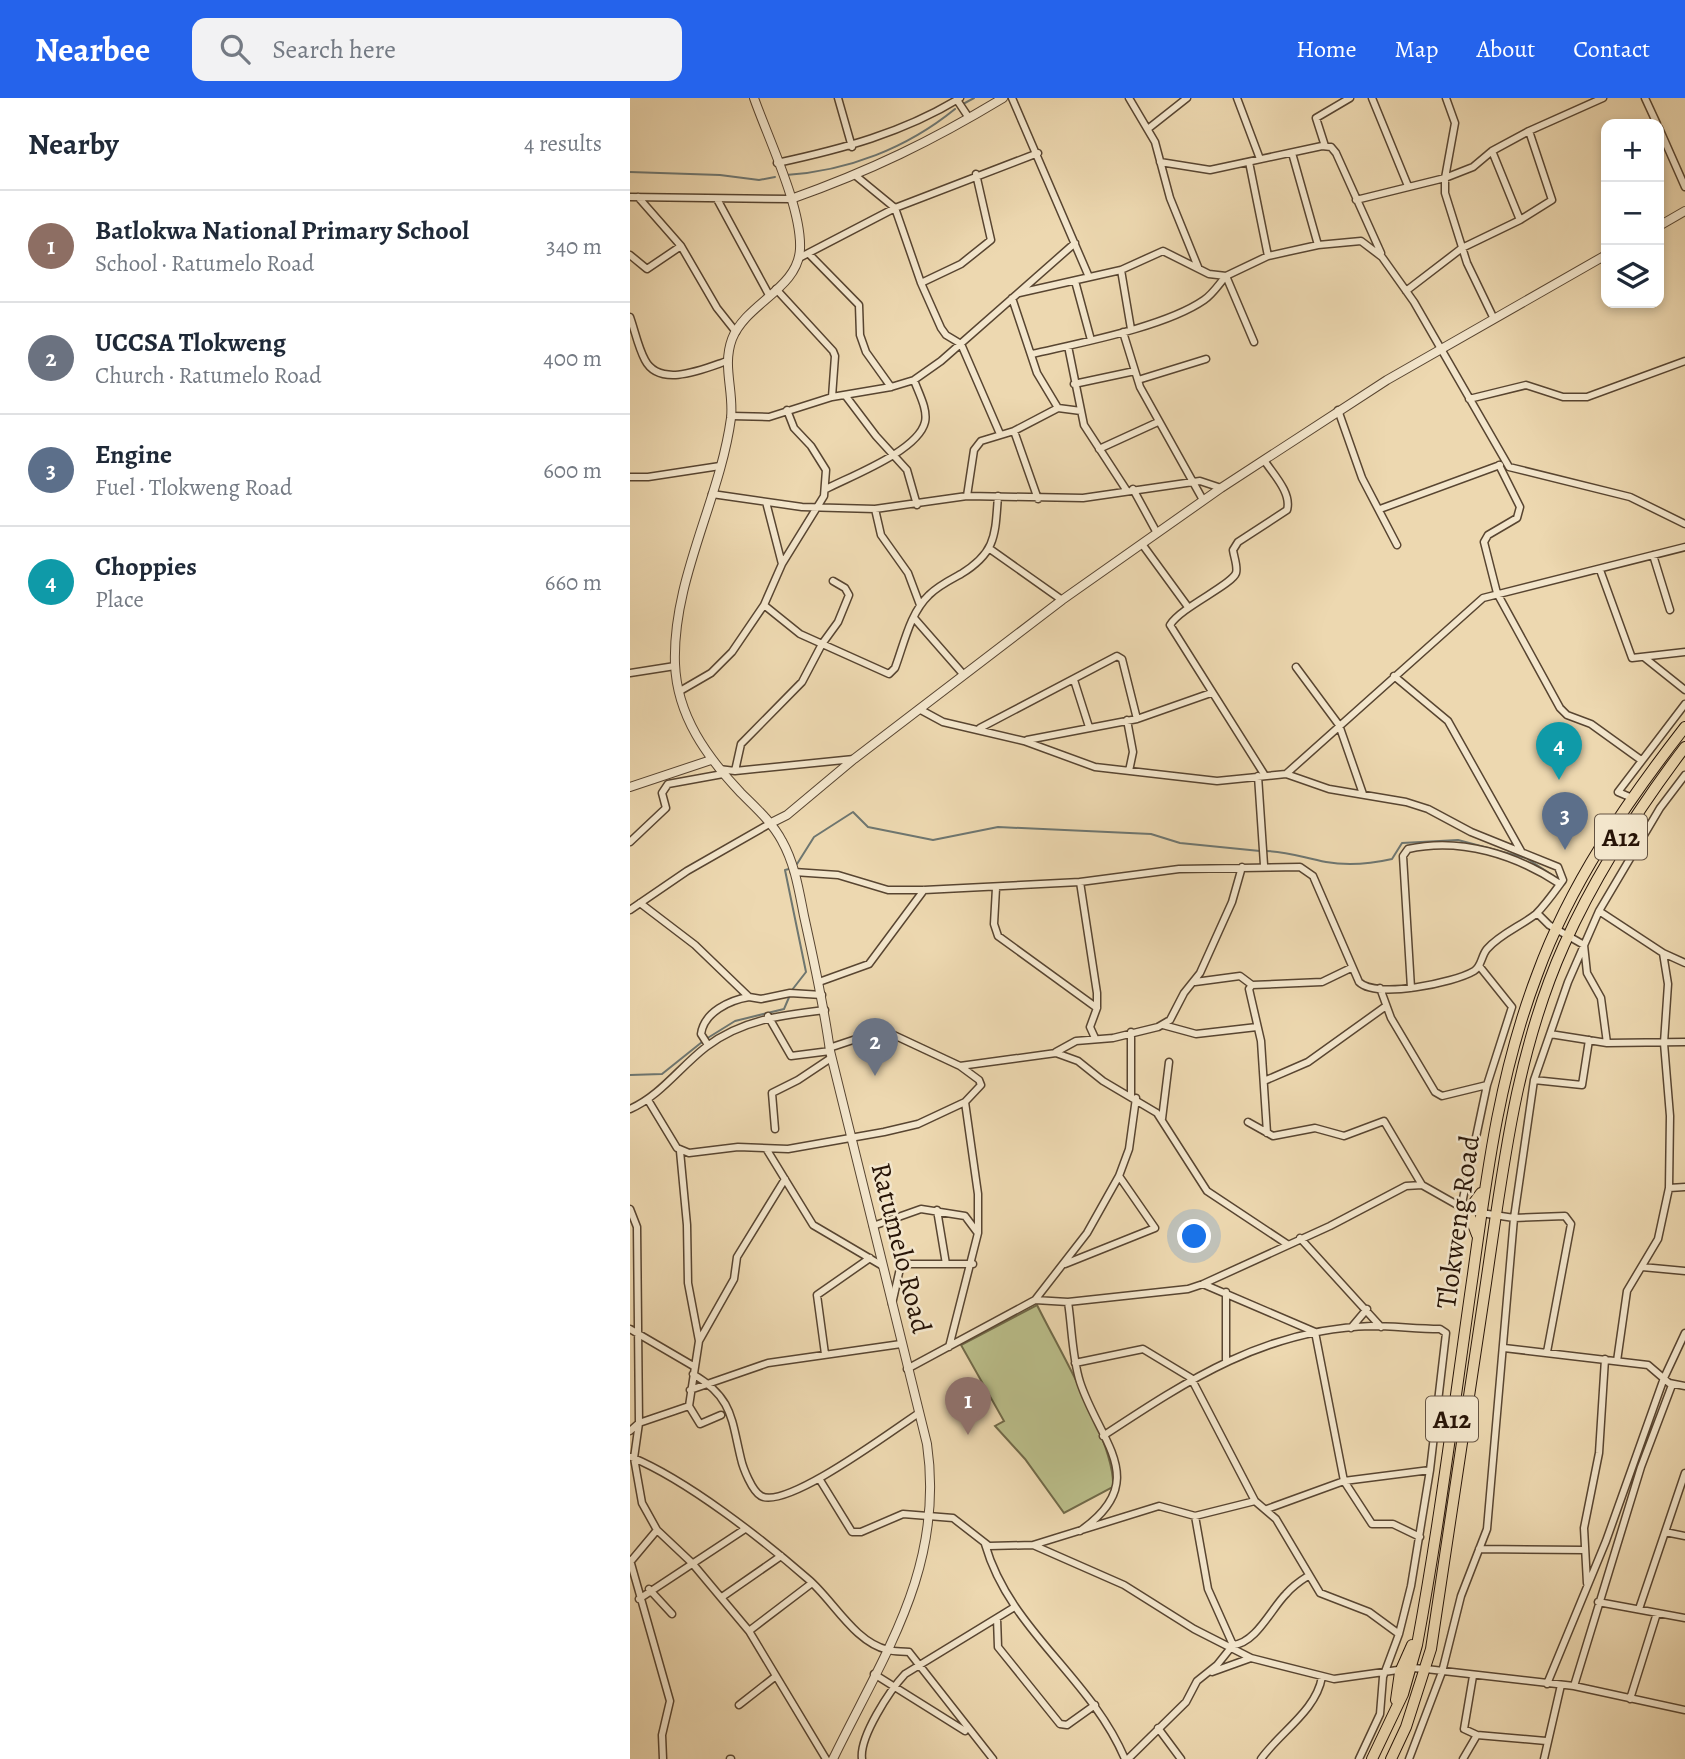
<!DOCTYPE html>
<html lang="en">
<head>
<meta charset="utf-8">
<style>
	body { margin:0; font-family:Alegreya,serif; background:#f2f2f3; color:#1f2937 }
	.controls { position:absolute; right:21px; top:21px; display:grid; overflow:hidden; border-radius:14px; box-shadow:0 4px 10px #0003 }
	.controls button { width:63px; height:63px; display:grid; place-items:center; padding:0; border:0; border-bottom:2px solid #e0e1e3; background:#fff; color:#1f2937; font:35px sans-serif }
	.you { position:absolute; left:565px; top:1139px; width:24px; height:24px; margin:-18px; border:5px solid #fff; border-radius:50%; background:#1a73e8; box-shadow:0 0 0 10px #1a73e833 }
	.badge { display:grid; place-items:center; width:46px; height:46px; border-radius:50%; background:#2563eb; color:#fff; font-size:23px; font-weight:700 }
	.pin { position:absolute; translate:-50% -58px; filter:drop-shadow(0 2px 4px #0008) }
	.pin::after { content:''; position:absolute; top:37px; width:24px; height:21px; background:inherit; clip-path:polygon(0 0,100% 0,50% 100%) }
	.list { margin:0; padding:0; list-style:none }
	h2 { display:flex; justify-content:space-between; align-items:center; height:91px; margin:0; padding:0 28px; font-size:30px }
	h2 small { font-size:23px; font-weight:400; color:#747a83 }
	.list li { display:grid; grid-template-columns:46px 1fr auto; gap:21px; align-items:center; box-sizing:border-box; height:112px; padding:0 28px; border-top:2px solid #e0e1e3 }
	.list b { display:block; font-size:26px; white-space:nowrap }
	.list p { margin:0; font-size:23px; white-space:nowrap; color:#747a83 }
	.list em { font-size:23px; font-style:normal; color:#747a83 }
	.icon { flex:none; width:38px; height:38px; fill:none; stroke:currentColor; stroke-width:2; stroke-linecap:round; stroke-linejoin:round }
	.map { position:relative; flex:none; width:1055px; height:1661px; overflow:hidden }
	header { display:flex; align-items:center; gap:42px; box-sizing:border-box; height:98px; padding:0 35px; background:#2563eb; color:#fff }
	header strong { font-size:33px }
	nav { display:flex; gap:38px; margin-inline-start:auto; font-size:24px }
	.search { width:490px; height:63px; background:#f2f2f3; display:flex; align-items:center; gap:18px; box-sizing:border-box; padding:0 24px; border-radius:14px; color:#747a83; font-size:26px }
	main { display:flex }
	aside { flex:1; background:#fff }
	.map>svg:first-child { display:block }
	.green { fill:#babe8a; stroke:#706948; stroke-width:2 }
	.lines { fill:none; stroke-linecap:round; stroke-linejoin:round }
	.stream { stroke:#6e7670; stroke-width:2 }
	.minor-casing { stroke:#584531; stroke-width:9 }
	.tertiary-casing { stroke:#584531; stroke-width:10 }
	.primary-casing { stroke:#271407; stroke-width:12 }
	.minor { stroke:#f3e6cc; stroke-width:6 }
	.tertiary { stroke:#f3e6cc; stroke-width:8 }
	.primary { stroke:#edd8b0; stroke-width:10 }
	.labels { text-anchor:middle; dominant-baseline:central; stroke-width:5; stroke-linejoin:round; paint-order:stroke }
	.shield { fill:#f3e6cc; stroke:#645342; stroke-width:2 }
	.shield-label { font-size:26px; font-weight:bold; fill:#271407 }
	.street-label { font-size:28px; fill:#271407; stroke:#f3e6cc }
</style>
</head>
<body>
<header>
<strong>Nearbee</strong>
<div class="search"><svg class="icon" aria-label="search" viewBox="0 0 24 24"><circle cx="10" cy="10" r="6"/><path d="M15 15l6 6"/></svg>Search here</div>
<nav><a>Home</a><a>Map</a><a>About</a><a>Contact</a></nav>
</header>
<main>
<aside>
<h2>Nearby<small>4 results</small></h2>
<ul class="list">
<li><span class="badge" style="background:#8d6e63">1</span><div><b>Batlokwa National Primary School</b><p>School · Ratumelo Road</p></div><em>340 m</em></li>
<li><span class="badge" style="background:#6b7280">2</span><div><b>UCCSA Tlokweng</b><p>Church · Ratumelo Road</p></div><em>400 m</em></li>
<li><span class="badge" style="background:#5c6f8a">3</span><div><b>Engine</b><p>Fuel · Tlokweng Road</p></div><em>600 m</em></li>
<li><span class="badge" style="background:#0f9aa8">4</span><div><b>Choppies</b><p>Place</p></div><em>660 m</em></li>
</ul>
</aside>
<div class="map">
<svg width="1055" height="1661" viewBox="0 0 1055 1661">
	<rect width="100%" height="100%" fill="#edd8b0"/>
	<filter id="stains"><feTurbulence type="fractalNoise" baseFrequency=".00286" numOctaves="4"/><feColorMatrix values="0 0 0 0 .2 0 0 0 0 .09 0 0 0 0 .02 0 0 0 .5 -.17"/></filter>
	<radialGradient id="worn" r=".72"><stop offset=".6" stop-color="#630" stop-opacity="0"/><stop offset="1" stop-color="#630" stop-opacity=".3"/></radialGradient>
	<!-- green -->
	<path class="green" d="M407 1207C427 1248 486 1347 483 1389L434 1415 395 1361 365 1328 374 1323 331 1247Z"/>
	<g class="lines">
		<!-- stream -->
		<path class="stream" d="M333 6 344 0
			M0 74 90 77 129 82 145 79
			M156 77C218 73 277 50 325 11
			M635 753C657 753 674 760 696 764 718 768 740 766 762 761L772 745 828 742 896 760 927 780
			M167 766 184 739 223 714 238 729 303 742 368 729 521 736 550 745 630 753
			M159 771 155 772 176 874 162 892
			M76 941 105 923 154 911 160 897
			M0 977 32 976 72 944"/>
		<defs>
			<path id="minor" d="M208 0 222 49
				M382 0 459 179
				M499 0 525 44 540 100 568 169
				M607 0 630 61
				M742 0 778 88
				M816 0 825 25 815 80V95L837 165 864 221
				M1015 0 1027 26
				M327 2 339 20
				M519 30 557 0
				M1029 30 1055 89
				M695 48 686 20 720 0
				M662 55 688 147
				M530 64 580 72 692 48 701 49 706 55 751 155
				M619 64 638 158
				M147 65C212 51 273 35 330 0
				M226 78 265 110 291 185 311 230 316 237 331 246 370 336
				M0 99 161 101
				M8 99 51 148 87 210 106 234
				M87 101 139 197
				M726 102 815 80 843 69 862 53 899 33 973 0
				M890 122 922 102 899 33
				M179 156 229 207 230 237 236 254 261 289
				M0 157 17 171 51 148
				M169 160 265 110 408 55
				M491 172 501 231
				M445 183 461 242
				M291 185 331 166 361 142 346 76
				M146 191 203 253 205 258 202 299
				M776 193 832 150 890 122 862 53
				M389 195 491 172 533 153 579 176 596 178 638 158 688 147 731 143 752 159 784 204 879 369 1000 399 1055 426
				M382 200 407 275 428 310
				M0 219C5 233 8 249 15 262 30 291 76 270 97 263
				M493 234 510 289 573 402
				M438 248 454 327 497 393
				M402 256C449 245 535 229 574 202 583 196 589 186 596 178L624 244
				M508 282 576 261
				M444 286 505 273
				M215 297 246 338 277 372 287 407
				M839 301 896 287 933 299H957L1055 263
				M708 312 732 380 767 447
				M101 318 139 319 202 299 261 289 284 282 311 263 445 145
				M384 333 408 401
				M469 351 528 324
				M634 362C643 376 662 395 657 412L608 444 603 452C604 459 608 469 606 475 602 487 551 509 540 527L634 676
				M869 367 890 409 887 420 858 437 854 444 867 495 930 610 937 617 961 626 1011 662
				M0 379H18L90 368
				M196 391C221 378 288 353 295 324 298 311 288 294 284 282
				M503 391 527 435
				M82 396 172 409 245 411 337 398 453 400 570 383 591 390
				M337 398 344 352 351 343 384 333 428 310 451 313
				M136 404 152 466
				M245 411 251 437 278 475 290 507
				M750 411 870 367
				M512 446 558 509
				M360 451 432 502
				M1023 457 1040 512
				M970 472 1002 560 1055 554
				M134 507 170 536 259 576 265 570C274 546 280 515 299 497 308 488 320 482 331 476 367 454 365 436 368 398
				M284 520 333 576
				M1015 560 1055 592
				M666 569 709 627 733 696
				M0 575 45 568
				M764 578 818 623 891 753
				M444 582 459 629
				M50 593 81 575 102 554 134 507 152 466 194 398 196 372 181 348 164 330 157 312
				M497 622 503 654 499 673
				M350 630 487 558 492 561 507 621
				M397 642 507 621 581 595
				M89 671 105 673 111 646 172 584 192 546 208 524 219 497 215 490 203 483
				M105 673 224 661
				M656 676 853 500 1055 449
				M628 678 634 767
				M1002 700 988 694 1055 606
				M0 744 36 710 32 695 38 686 93 676
				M164 774 208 777 258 792H294L450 784 549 771 670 769 683 778 729 884C746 901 824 885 844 873 852 868 851 858 857 851 870 836 891 828 906 816 916 806 925 793 933 782L928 769 841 734 798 711 776 704 699 691 656 676 587 683 465 669 394 643 313 624 289 611
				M450 784 467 895V910L460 929 465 940
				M366 790 364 826 368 838 467 910
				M10 805 65 847 119 899 131 901 160 895 192 897
				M0 812 57 773 141 725
				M969 813 1033 855 1055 865
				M907 815 919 827 954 847 957 875 971 900 977 945
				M189 884 239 866 294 792
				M565 884 610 878 622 887
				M622 887 619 891 631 943 637 1035
				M622 887 692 884 721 870
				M750 890 761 920 805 994 812 998 857 987
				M781 890 773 758 778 751C831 739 886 757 930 786
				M138 918 161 958 200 953
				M533 927 566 936 627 929
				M920 936 977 945 1055 944
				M78 947 71 936C74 914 100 902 119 899
				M199 950 253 932 330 968 426 955 448 963 473 983 527 1015 577 1093 657 1146
				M426 954 446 943 483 940 528 929 540 922 554 895 570 875 602 804 612 769
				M904 982 952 987 959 942
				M634 983 678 964 756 908
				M501 998V934
				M18 1002 47 1050 59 1055 108 1049 158 1051 254 1034 288 1026 335 1004
				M0 1011C30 998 50 969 76 949 111 922 152 917 195 912
				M532 1021 539 964
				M618 1024 643 1038 685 1030 714 1038 754 1023 792 1087
				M145 1031 142 995 168 982 201 960
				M137 1052 183 1127 251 1167
				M50 1053 57 1127 58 1185 69 1243
				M1039 1090 1055 1089
				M831 1110 857 987 882 909 850 869
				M0 1111 7 1129 9 1325 4 1360 12 1405 27 1432 62 1465 119 1533 196 1661
				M307 1112 316 1166
				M243 1128 291 1111 335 1118 347 1134
				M670 1140 751 1229
				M435 1166 525 1130 489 1078
				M1012 1169 1055 1173
				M573 1186 685 1234 714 1383 742 1426H763L790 1439
				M405 1202 438 1204C442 1230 442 1259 450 1284 470 1345 522 1383 450 1433
				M438 1204 558 1191 573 1186 700 1128 776 1088 792 1087 838 1113 884 1120 935 1118 941 1126 917 1254
				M262 1206 271 1166H343
				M721 1230 737 1211
				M0 1231 65 1269
				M319 1249 348 1135V1096L335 1004 351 987 349 982 330 968
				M874 1250 1018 1267 1039 1285 1055 1288
				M195 1256 187 1197 240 1160
				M596 1262V1194
				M987 1263 997 1193 1028 1141 1039 1090 1040 1018 1034 945 1038 886 1033 855
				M445 1265 513 1251 561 1280 625 1403 646 1421 690 1495 739 1514 769 1536
				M277 1271 405 1202 457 1135 489 1078 499 1051 506 1000
				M63 1276C103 1300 101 1320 111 1361 113 1370 122 1393 131 1398 157 1412 264 1331 289 1315
				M60 1292 138 1265 271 1246
				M59 1308 70 1326 91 1317
				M0 1333 9 1325 59 1308 69 1243 104 1181 107 1159 155 1081
				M473 1338C558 1282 635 1231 741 1228 764 1228 787 1231 810 1231L816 1235 800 1372 781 1488 769 1536 753 1579 750 1616 729 1661
				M1 1359C57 1382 132 1441 178 1481 203 1502 224 1544 258 1552 265 1554 272 1553 279 1554L363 1661
				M190 1382 222 1434H231L273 1416 323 1420 359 1448 403 1447 494 1487 564 1531 621 1560 704 1581 782 1570 796 1571 944 1588 1055 1612
				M637 1411 714 1383 800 1372
				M1035 1434 1055 1438
				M355 1446C380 1533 460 1578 495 1661
				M403 1447 529 1408 565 1418 625 1403
				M849 1451 954 1452
				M0 1462 40 1603 32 1637 33 1661
				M1 1463 27 1432
				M957 1485 954 1430 969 1355 975 1261
				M19 1491 42 1516
				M92 1499 151 1458
				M9 1501 115 1431
				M968 1504 1055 1520
				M1009 1511 1055 1375
				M367 1520 368 1549 430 1626 437 1627 465 1607
				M119 1533 182 1485
				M603 1547C626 1545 641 1511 656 1496 662 1489 670 1483 678 1478
				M582 1574 621 1560
				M244 1576 335 1633
				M843 1578 834 1631 847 1637
				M917 1586 976 1443 1034 1280 1055 1235
				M944 1588 1011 1369 1042 1287
				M1000 1601 1027 1515
				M109 1607 146 1578
				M528 1630 551 1661
				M100 1661H101
				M232 1661C229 1639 260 1592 275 1576L383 1510
				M498 1661 556 1604 567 1583 587 1567 603 1547 578 1491 565 1418
				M631 1661C650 1634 686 1613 692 1579
				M779 1661 812 1574 831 1498 857 1431 884 1120 904 982 938 884 969 813 1030 710 1055 677
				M833 1661 847 1637 916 1643
				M914 1661 931 1587"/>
			<path id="tertiary" d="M124 0C138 40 172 110 170 151 168 191 116 205 102 241 92 268 104 293 101 320 90 402 42 482 45 566 47 618 77 659 111 695 126 710 142 724 152 743 165 766 169 793 174 818 184 863 194 908 200 953L297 1346C315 1469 254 1556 203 1661
				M161 101C240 73 302 43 373 0
				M1029 128 1055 113
				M0 689 81 662
				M141 725 157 717 224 661 432 502 591 390 757 282 976 157"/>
			<path id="primary" d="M847 1137 838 1113 851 1095
				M766 1602 770 1574 782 1547
				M742 1661 773 1596 787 1547C810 1424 825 1300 843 1176 857 1074 870 974 907 877 940 786 996 705 1055 629
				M761 1661 776 1629 801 1551C820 1429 837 1307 856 1185 873 1070 886 954 934 847 966 776 1008 711 1055 649"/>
		</defs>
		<!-- minor casing -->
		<use href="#minor" class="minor-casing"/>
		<!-- tertiary casing -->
		<use href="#tertiary" class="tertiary-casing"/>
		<!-- primary casing -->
		<use href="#primary" class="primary-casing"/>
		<!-- minor -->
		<use href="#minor" class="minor"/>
		<!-- tertiary -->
		<use href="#tertiary" class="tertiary"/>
		<!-- primary -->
		<use href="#primary" class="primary"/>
	</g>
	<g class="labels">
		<!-- shield labels -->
		<g class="shield">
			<rect x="965" y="716.5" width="52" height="45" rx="5"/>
			<rect x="796" y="1298.5" width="52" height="45" rx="5"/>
		</g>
		<g class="shield-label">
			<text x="991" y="739">A12</text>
			<text x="822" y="1321">A12</text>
		</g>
		<!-- street labels -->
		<g class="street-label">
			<text transform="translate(828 1124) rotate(-82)">Tlokweng Road</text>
			<text transform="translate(271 1150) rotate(76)">Ratumelo Road</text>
		</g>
	</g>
	<rect width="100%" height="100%" filter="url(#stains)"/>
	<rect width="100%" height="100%" fill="url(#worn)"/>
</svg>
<div class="controls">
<button>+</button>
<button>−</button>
<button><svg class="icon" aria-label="layers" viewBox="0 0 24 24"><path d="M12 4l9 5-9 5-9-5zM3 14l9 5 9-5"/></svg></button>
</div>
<div class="you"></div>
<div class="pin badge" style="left:338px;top:1337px;background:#8d6e63">1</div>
<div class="pin badge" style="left:245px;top:978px;background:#6b7280">2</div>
<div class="pin badge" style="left:935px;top:752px;background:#5c6f8a">3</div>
<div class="pin badge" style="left:929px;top:682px;background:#0f9aa8">4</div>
</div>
</main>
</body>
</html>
